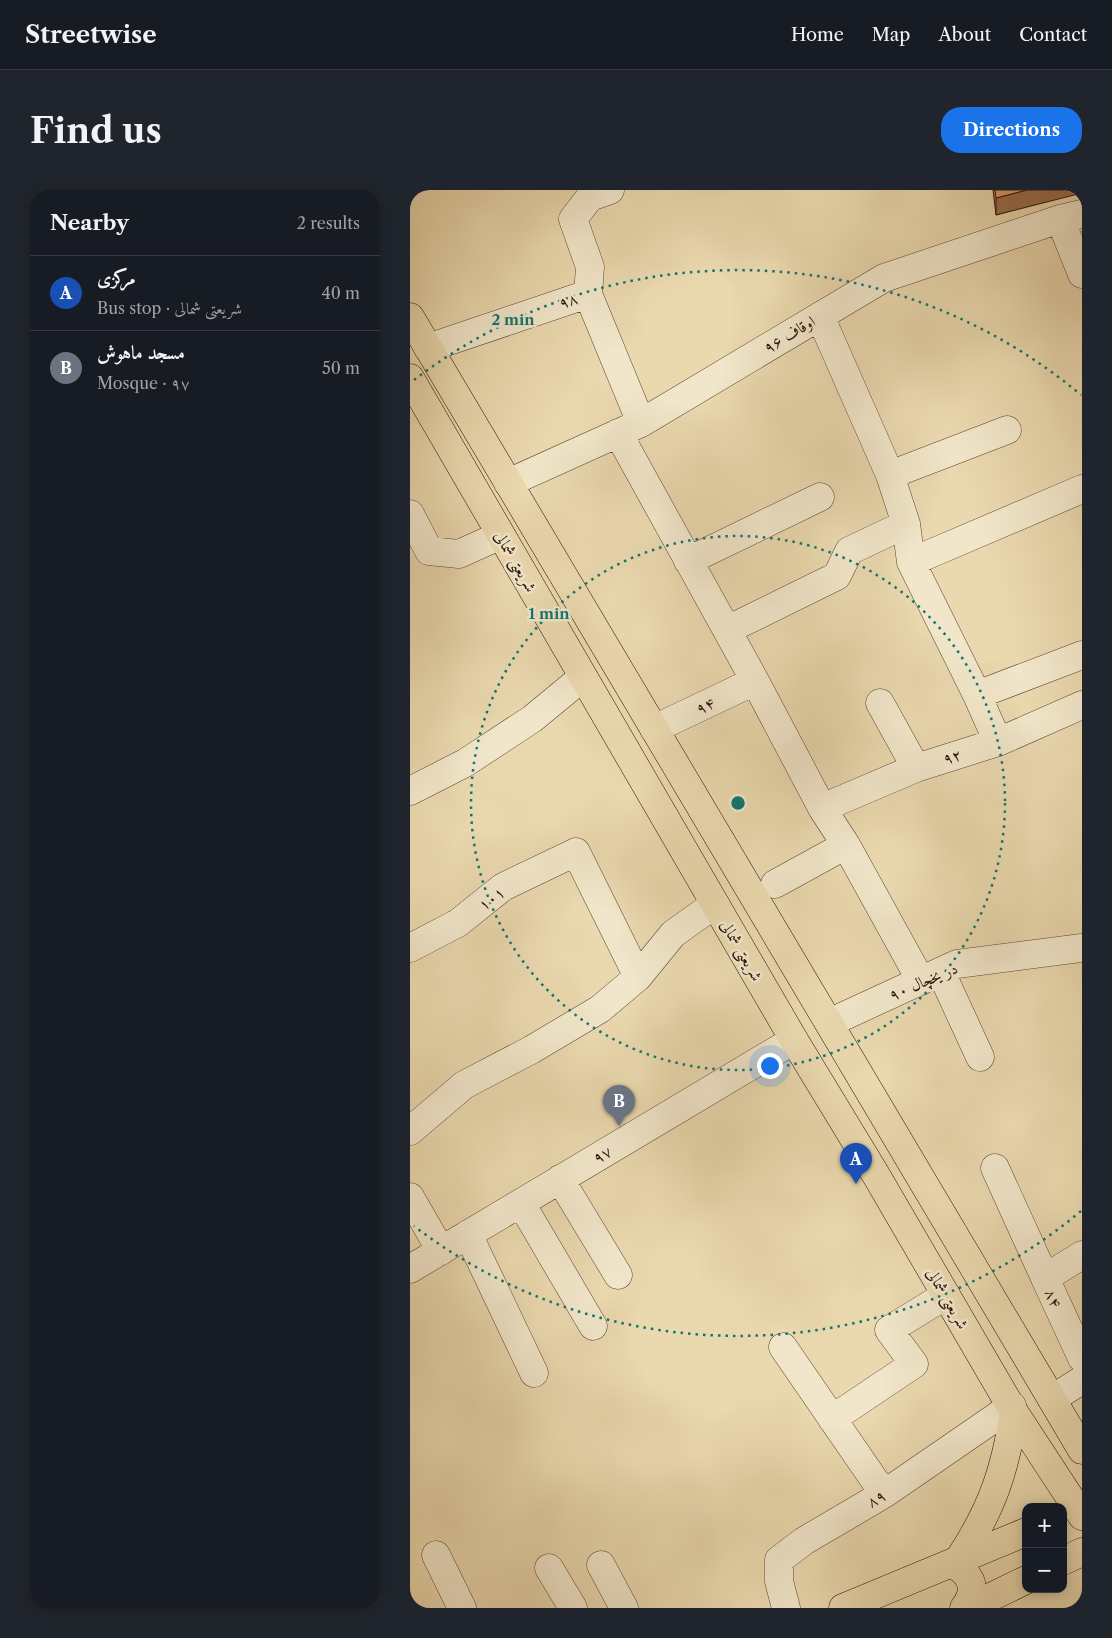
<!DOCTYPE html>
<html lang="en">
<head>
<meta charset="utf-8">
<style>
	body { margin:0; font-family:"Libre Caslon Text",Amiri,serif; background:#20242c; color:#f1f3f6 }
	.controls { position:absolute; right:15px; bottom:15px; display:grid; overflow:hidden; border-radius:10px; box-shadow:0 2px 12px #0003 }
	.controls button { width:45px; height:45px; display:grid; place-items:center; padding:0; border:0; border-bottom:1px solid #363941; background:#171b24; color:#f1f3f6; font:25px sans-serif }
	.you { position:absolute; left:359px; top:875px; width:18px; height:18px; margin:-12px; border:4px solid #fff; border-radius:50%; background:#1a73e8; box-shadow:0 0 0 8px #1a73e833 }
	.badge { display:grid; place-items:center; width:32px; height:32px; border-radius:50%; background:#1a73e8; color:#fff; font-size:16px; font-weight:700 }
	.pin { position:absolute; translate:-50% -41px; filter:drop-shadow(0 1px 2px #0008) }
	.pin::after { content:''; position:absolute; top:26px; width:18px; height:15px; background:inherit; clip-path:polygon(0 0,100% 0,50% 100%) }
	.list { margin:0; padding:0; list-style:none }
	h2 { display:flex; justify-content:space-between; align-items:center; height:65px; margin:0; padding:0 20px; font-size:21px }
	h2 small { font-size:16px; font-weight:400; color:#9ea1a6 }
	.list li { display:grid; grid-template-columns:32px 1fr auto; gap:15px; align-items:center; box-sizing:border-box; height:75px; padding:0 20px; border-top:1px solid #363941 }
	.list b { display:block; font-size:19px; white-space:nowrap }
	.list p { margin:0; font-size:16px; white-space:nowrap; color:#9ea1a6 }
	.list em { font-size:16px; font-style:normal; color:#9ea1a6 }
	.map { position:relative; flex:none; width:672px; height:1418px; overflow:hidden; border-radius:20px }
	header { display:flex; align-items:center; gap:30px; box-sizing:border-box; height:70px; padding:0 25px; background:#171b24; border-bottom:1px solid #363941 }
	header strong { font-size:24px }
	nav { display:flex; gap:28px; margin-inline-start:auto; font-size:18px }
	.intro { display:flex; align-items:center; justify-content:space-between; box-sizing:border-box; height:120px; padding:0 30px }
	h1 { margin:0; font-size:35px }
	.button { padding:12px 22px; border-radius:20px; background:#1a73e8; color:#fff; font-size:18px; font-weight:700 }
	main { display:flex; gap:30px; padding:0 30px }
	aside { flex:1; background:#171b24; border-radius:20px; box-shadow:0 2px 12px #0003 }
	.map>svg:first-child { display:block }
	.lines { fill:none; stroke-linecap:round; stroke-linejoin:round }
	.minor-casing { stroke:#5b4432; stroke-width:29 }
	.major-casing { stroke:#2b1309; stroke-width:29 }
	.minor { stroke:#f1e6ca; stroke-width:28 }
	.major { stroke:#ead8ae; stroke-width:28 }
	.wall { fill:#bc845c; stroke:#2b1309 }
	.shaded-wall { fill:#996b4b; stroke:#2b1309 }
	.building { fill:#db996b; stroke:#2b1309 }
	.ring { fill:none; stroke:#0f766e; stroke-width:2.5; stroke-dasharray:2.5 5 }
	.labels { text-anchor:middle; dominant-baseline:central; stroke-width:5; stroke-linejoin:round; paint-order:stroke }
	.street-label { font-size:16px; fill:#2b1309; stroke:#f1e6ca }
	.centre { fill:#0f766e; stroke:#f1e6ca; stroke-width:2.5 }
	.ring-label { font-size:15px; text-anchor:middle; font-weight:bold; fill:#0f766e; stroke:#f1e6ca; stroke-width:5; stroke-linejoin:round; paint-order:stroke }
</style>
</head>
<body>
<header>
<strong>Streetwise</strong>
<nav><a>Home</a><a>Map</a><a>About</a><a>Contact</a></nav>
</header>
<div class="intro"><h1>Find us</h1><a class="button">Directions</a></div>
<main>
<aside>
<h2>Nearby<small>2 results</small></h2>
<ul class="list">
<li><span class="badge" style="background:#1a4fb4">A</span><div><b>مرکزی</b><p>Bus stop · شریعتی شمالی</p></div><em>40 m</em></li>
<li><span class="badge" style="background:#6b7280">B</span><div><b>مسجد ماهوش</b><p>Mosque · ۹۷</p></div><em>50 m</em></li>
</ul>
</aside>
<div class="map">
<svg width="672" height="1418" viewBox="0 0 672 1418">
	<rect width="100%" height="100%" fill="#ead8ae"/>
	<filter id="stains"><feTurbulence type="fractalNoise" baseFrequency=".004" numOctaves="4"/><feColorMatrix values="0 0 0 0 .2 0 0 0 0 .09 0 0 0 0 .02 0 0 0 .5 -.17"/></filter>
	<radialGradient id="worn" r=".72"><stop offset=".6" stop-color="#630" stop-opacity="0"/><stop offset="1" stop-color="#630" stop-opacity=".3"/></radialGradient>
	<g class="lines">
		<defs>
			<path id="minor" d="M650 29 672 84
				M178 104 231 233
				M410 126 480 285 496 334 501 372 567 505 588 552
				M18 158 178 104 180 77 163 29 180 7 200 0
				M208 243 345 491 412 618 436 655 511 791
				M480 285 597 240
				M98 293 231 233 474 88 650 29 672 24
				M0 324 19 361 49 364 91 345
				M278 371 410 307
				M501 372 672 299
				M317 440 427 386 439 361 496 334
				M567 505 672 465
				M470 513 506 578
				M244 539 345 491
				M0 601 55 573 122 529 173 487
				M412 618 506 578 588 552 672 515
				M365 694 436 655
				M0 758 48 733 93 697 166 662 228 787
				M531 782 570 867
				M419 833 547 774 672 758
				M0 941 54 895 121 860 190 819 228 787 263 744 305 714
				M585 978 635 1088
				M150 989 208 1085
				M0 1007 31 1061
				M111 1013 183 1136
				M58 1044 124 1183
				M672 1065 635 1088 672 1168
				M0 1079 384 850
				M373 1157 474 1304
				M642 1209 672 1190
				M422 1229 504 1174 479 1140 536 1105
				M26 1365 52 1418
				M191 1375 214 1418
				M139 1378 163 1418
				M376 1418 369 1391V1370L394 1351 474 1304 602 1216"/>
			<path id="major" d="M0 127 672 1260
				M0 188 384 850 466 985 604 1222 672 1326
				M549 1369C582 1319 595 1281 604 1222
				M653 1371 672 1362
				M540 1374C545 1376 551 1378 554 1382 566 1394 563 1406 554 1418
				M433 1418 616 1342
				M558 1418 616 1390"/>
		</defs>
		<!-- minor casing -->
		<use href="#minor" class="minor-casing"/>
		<!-- major casing -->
		<use href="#major" class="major-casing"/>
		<!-- minor -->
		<use href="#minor" class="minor"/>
		<!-- major -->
		<use href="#major" class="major"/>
	</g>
	<!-- wall -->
	<path class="wall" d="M583 0H672L586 25Z"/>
	<!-- shaded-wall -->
	<path class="shaded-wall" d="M617 0H672V3L586 25V8Z"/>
	<!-- building -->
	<path class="building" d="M585 0H617L586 8Z"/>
	<!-- distance rings -->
	<g class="ring">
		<circle cx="328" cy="613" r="267"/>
		<path d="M671 1021A533 533 0 0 1 4 1036M4 190A533 533 0 0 1 671 205"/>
	</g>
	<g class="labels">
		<!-- street labels -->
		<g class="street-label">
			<text transform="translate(158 110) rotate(-19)">۹۸</text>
			<text transform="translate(379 144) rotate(-31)">اوقاف ۹۶</text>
			<text transform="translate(106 371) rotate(60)">شریعتی شمالی</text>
			<text transform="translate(295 515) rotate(-25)">۹۴</text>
			<text transform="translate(542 566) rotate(-18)">۹۲</text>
			<text transform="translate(81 708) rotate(-36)">۱۰۱</text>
			<text transform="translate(332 760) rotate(60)">شریعتی شمالی</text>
			<text transform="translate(513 791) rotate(-23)">در یخچال ۹۰</text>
			<text transform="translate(192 964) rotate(-31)">۹۷</text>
			<text transform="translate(538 1108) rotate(60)">شریعتی شمالی</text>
			<text transform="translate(644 1108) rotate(65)">۸۴</text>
			<text transform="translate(466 1308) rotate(-31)">۸۹</text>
		</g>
	</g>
	<circle cx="328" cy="613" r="8" class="centre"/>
	<g class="ring-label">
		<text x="103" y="135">2 min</text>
		<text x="139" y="429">1 min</text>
	</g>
	<rect width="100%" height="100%" filter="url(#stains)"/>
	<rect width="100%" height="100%" fill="url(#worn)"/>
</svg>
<div class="controls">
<button>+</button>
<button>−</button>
</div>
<div class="you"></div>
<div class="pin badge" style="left:446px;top:994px;background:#1a4fb4">A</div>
<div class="pin badge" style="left:209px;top:936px;background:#6b7280">B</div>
</div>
</main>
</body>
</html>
